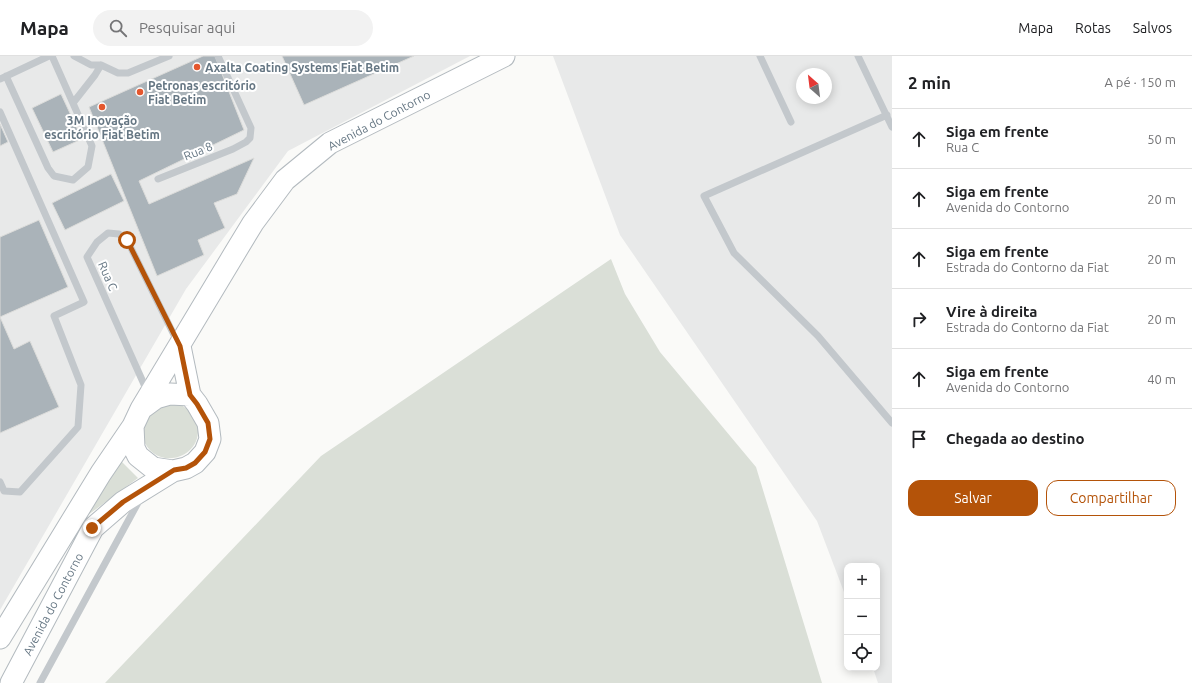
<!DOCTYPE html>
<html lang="pt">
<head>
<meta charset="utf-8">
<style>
	body { margin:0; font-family:Ubuntu,sans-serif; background:#f2f2f2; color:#202124 }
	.controls { position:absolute; right:12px; bottom:12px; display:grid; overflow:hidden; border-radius:8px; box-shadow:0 2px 10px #0003 }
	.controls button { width:36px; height:36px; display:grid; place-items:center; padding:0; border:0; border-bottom:1px solid #e0e0e0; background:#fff; color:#202124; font:20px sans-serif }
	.compass { position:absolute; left:796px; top:12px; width:36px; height:36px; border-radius:50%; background:#fff; box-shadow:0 2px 10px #0003; rotate:332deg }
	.stop { position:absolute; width:12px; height:12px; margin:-9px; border:3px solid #b45309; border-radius:50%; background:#fff }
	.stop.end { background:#b45309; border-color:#fff; box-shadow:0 1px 4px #0008 }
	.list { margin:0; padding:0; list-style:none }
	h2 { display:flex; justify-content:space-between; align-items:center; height:52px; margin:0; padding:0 16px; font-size:17px }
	h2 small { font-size:13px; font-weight:400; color:#757577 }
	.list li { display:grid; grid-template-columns:26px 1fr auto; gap:12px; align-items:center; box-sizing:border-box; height:60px; padding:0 16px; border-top:1px solid #e0e0e0 }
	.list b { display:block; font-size:15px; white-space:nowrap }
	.list p { margin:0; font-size:13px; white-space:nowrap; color:#757577 }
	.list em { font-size:13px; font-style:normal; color:#757577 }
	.actions { display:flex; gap:8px; padding:12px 16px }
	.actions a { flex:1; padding:9px 0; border:1px solid #b45309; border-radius:12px; text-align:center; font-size:14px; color:#b45309 }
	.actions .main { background:#b45309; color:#fff }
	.icon { flex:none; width:22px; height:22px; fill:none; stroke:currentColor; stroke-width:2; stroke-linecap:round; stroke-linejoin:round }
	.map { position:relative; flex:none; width:892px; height:627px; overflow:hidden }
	header { display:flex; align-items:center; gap:24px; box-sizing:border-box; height:56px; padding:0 20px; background:#fff; border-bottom:1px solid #e0e0e0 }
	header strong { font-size:19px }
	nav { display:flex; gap:22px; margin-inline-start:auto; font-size:14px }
	.search { width:280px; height:36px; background:#f2f2f2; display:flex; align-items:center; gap:10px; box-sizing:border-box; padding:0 14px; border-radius:22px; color:#757577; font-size:15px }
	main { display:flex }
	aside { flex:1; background:#fff }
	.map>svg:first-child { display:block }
	.built { fill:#e8e9e9; fill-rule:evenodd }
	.green { fill:#dadfd7 }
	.building { fill:#aab3b9; stroke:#dcdcda }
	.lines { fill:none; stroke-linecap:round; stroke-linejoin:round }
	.secondary-casing { stroke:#b3babf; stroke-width:23 }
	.lane { stroke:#c3c8cc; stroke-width:7 }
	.secondary { stroke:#fff; stroke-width:21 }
	.route { stroke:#b45309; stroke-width:5 }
	.poi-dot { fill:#e4572e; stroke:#fff; stroke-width:1.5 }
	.labels { text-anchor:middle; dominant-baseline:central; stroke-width:4; stroke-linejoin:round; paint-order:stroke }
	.poi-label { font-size:12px; font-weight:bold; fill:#657683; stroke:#fff; text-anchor:start }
	.street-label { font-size:12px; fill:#657683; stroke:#fff }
</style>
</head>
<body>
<header>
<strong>Mapa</strong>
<div class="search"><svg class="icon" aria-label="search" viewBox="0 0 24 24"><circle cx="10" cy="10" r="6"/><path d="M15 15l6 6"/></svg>Pesquisar aqui</div>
<nav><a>Mapa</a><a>Rotas</a><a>Salvos</a></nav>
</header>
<main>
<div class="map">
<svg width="892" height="627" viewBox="0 0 892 627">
	<rect width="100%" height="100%" fill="#fafaf8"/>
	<!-- built -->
	<path class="built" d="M0 0H470L288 95 186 233 0 554Z
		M553 0H892V627H878L873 612H877V510H847V544L817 465 620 179ZM802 18H826V42H802Z"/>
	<!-- green -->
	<path class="green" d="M611 203 625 238 660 296 756 411 822 627H105L321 400Z
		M177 347C188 352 196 359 198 371 201 405 153 415 143 382 142 379 141 374 142 370 143 365 148 359 150 354Z
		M117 401 138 422 88 459Z"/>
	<!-- building -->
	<path class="building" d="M203 0H215L244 74 139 125 149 148 254 102 237 138 214 147 225 172 198 184 204 199 157 220 89 51Z
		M282 0H414L304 49Z
		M61 38 82 83 53 96 32 52Z
		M0 68 8 86 0 90Z
		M111 118 124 145 65 174 52 147Z
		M39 164 68 231 0 261V181Z
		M0 261 14 293 30 285 59 351 0 377Z"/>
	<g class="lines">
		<defs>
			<path id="secondary" d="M180 290 190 339 197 348 208 367 210 383 205 396 195 407 186 412 173 415 153 412 138 400 134 392 133 370 141 353 156 342 170 338 190 339
				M141 353 233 200 253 167 285 124 330 87 504 0
				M0 582 101 417 133 370
				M11 627 93 472 123 446 173 415"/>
		</defs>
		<!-- secondary casing -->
		<use href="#secondary" class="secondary-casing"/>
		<!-- lane -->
		<path class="lane" d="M760 0 791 66
			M858 0 892 71
			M101 9 118 17H128L169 0
			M6 20 48 112 54 120 73 124 88 111 92 90 52 0
			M0 23 49 0
			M73 47 95 19 101 9H91L74 0
			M0 56 84 246 54 260 81 329 78 371 20 436 4 435 0 426
			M887 59 704 140 734 197 818 280 892 367
			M158 123 233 93 246 86 250 82 251 72 218 0
			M147 335 87 201 97 186 108 177 119 178 127 184 177 285
			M40 627 140 443"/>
		<!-- secondary -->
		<use href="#secondary" class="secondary"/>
	</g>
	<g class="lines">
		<!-- route -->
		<path class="route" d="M92 472 123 446 174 414 186 412 195 407 205 396 210 383 208 367 197 348 190 339 180 290 127 184"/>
	</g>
	<!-- markers -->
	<g class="poi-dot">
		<circle cx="197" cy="11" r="4"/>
		<circle cx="140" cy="36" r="4"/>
		<circle cx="102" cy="51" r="4"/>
	</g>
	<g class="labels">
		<!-- poi labels -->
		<g class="poi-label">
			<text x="205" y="11">Axalta Coating Systems Fiat Betim</text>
			<text x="148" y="29">Petronas escritório<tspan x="148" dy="14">Fiat Betim</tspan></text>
			<text x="102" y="64" text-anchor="middle">3M Inovação<tspan x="102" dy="14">escritório Fiat Betim</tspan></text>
		</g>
		<!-- street labels -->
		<g class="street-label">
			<text transform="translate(379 64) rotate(-28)">Avenida do Contorno</text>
			<text transform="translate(198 95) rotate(-22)">Rua 8</text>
			<text transform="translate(108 220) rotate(66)">Rua C</text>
			<text transform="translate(53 548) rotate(-62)">Avenida do Contorno</text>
		</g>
	</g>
</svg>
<div class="controls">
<button>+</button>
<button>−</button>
<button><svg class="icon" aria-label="locate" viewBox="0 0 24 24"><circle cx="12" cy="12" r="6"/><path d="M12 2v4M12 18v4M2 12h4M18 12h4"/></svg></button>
</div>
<svg class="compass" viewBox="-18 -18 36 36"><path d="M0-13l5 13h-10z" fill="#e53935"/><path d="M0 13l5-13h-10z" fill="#757577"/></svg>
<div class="stop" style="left:127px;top:184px"></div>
<div class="stop end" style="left:92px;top:472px"></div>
</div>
<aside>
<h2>2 min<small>A pé · 150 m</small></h2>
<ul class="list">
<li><svg class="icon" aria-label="ahead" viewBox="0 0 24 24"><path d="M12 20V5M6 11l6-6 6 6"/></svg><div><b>Siga em frente</b><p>Rua C</p></div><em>50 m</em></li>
<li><svg class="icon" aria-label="ahead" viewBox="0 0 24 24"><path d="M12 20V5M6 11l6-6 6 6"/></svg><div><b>Siga em frente</b><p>Avenida do Contorno</p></div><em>20 m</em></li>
<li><svg class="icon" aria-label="ahead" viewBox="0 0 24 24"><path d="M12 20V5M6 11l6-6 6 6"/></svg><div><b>Siga em frente</b><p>Estrada do Contorno da Fiat</p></div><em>20 m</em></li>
<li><svg class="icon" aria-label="right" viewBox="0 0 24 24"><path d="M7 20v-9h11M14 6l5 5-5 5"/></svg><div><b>Vire à direita</b><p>Estrada do Contorno da Fiat</p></div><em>20 m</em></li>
<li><svg class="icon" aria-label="ahead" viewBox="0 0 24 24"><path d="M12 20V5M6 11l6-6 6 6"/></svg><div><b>Siga em frente</b><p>Avenida do Contorno</p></div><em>40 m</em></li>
<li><svg class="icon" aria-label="arrive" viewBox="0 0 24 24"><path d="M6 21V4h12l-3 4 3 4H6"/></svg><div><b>Chegada ao destino</b></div></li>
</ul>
<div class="actions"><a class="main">Salvar</a><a>Compartilhar</a></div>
</aside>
</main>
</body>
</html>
